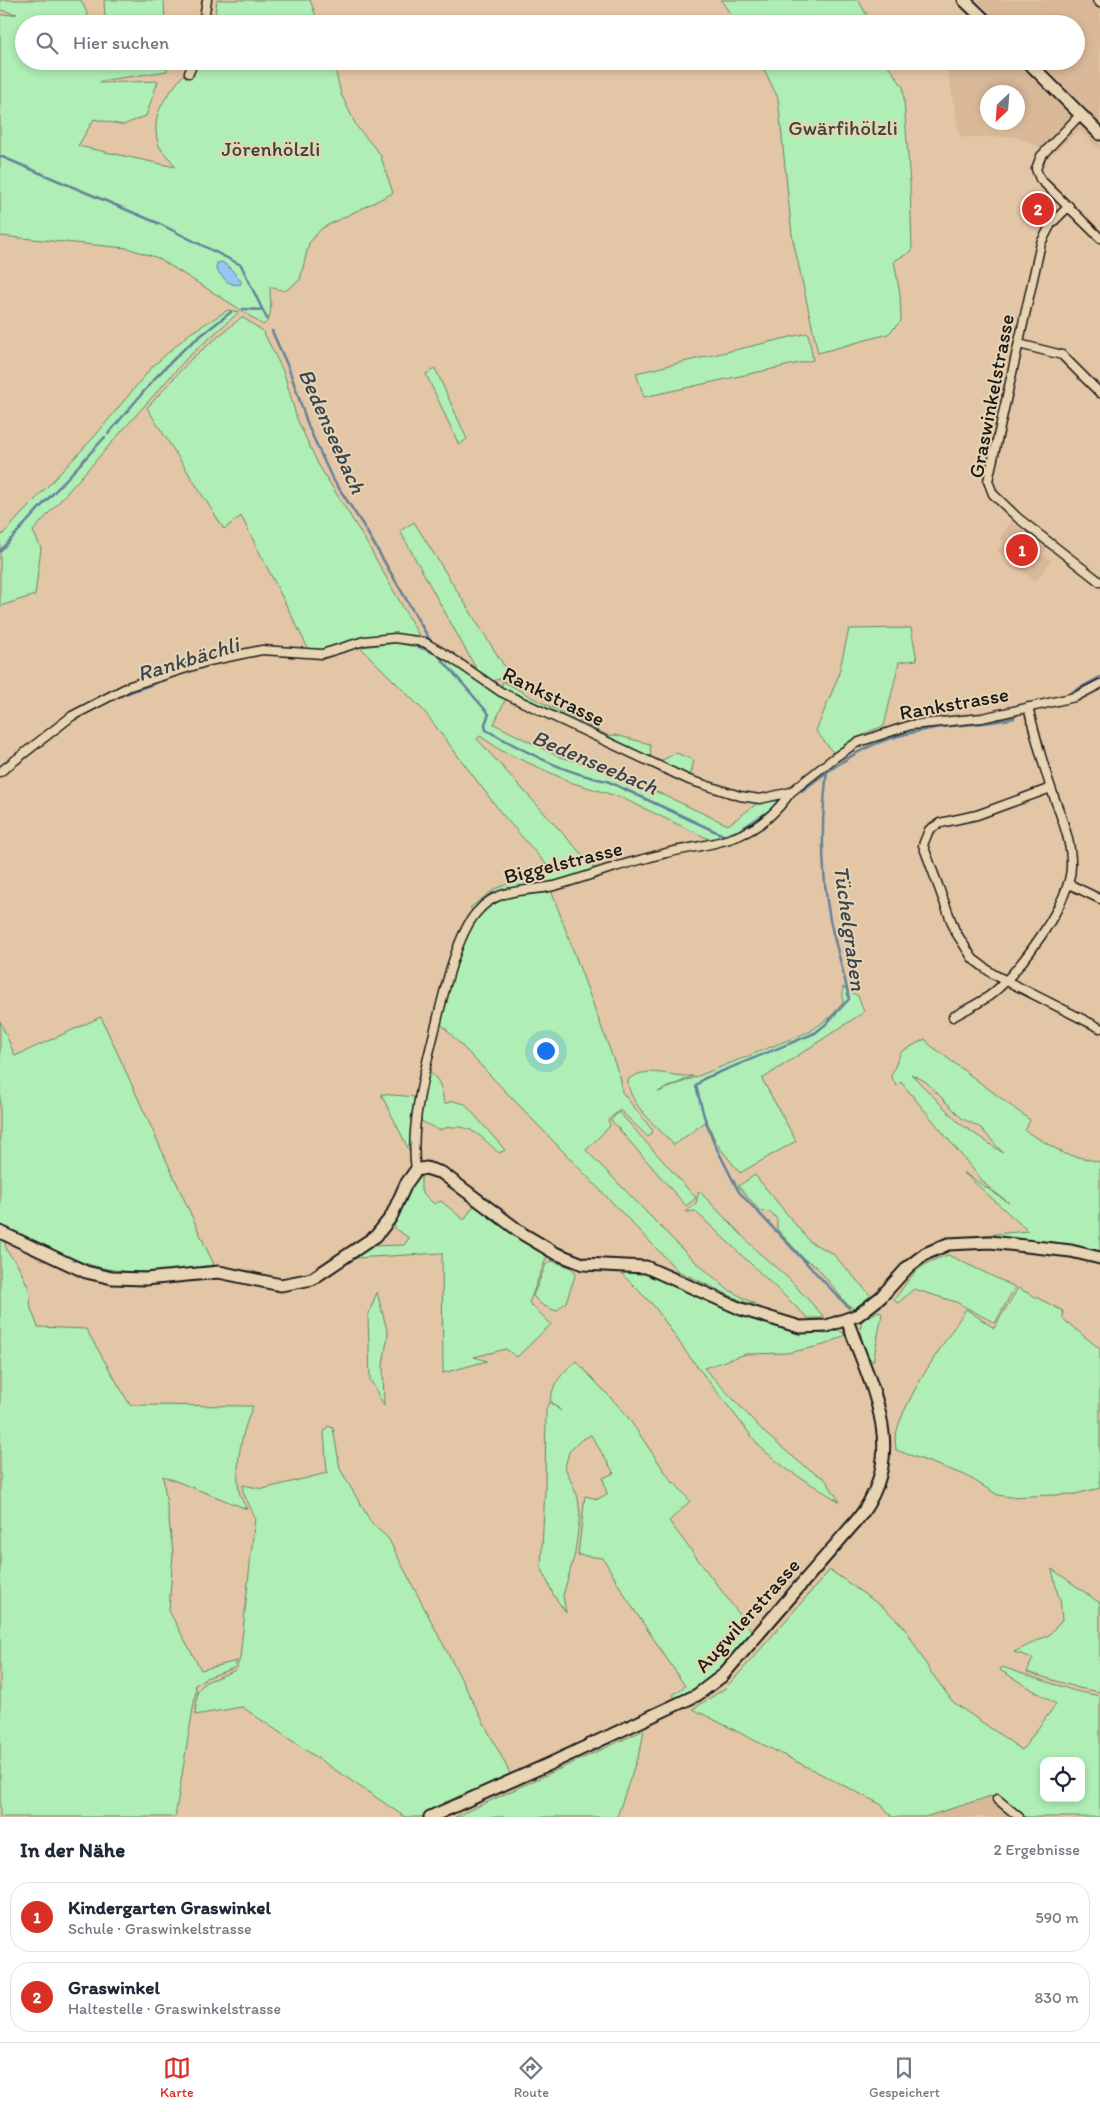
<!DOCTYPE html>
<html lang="de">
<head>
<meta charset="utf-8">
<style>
	body { margin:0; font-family:Itim,sans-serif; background:#f2f2f3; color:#1f2937 }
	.controls { position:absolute; right:15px; bottom:15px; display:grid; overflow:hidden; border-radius:10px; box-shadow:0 2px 8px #0003 }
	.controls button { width:45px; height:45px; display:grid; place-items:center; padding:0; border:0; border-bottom:1px solid #e0e1e3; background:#fff; color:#1f2937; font:25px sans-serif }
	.compass { position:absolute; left:980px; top:85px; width:45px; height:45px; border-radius:50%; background:#fff; box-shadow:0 2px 8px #0003; rotate:205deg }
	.you { position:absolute; left:545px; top:1050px; width:18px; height:18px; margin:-12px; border:4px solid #fff; border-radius:50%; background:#1a73e8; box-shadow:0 0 0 8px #1a73e833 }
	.badge { display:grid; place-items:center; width:32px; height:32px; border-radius:50%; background:#d93025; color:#fff; font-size:16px; font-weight:700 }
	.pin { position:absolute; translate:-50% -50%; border:2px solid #fff; box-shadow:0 1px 5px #0006 }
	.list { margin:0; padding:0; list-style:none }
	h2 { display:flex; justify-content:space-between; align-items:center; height:65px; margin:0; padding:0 20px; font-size:21px }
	h2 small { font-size:16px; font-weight:400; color:#747a83 }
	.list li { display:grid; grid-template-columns:32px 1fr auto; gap:15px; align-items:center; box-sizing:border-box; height:70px; margin:0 10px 10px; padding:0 10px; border:1px solid #e0e1e3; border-radius:20px }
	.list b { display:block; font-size:19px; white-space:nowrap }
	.list p { margin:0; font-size:16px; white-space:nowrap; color:#747a83 }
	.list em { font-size:16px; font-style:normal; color:#747a83 }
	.icon { flex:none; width:28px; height:28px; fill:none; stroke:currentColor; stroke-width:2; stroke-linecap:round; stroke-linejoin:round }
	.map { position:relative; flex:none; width:1100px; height:1817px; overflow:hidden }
	.search { position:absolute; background:#fff; box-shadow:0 2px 8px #0003; left:15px; right:15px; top:15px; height:55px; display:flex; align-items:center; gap:12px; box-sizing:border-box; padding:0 18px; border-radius:28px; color:#747a83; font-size:19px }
	.sheet { height:225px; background:#fff }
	nav { display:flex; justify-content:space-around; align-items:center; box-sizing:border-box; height:70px; border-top:1px solid #e0e1e3; background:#fff; font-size:14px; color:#747a83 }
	nav a { display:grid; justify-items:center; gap:2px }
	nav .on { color:#d93025 }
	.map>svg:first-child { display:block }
	.built { fill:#d9b898; fill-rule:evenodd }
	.green { fill:#afeeb5; stroke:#668568; fill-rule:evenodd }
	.water { fill:#94c6f0; stroke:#64829b }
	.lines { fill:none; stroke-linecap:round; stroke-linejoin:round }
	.stream { stroke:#64829b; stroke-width:2.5 }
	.street-casing { stroke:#1c1c1c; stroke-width:11 }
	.secondary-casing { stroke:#1c1c1c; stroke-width:15 }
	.street { stroke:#e8d4b2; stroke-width:8 }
	.secondary { stroke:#e8d4b2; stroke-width:11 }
	.labels { text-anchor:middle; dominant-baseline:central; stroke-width:4; stroke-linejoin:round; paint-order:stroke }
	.park-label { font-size:21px; fill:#39463b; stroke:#e8d4b2 }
	.street-label { font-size:21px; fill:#1c1c1c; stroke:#e8d4b2 }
	.water-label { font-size:22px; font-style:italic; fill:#3a4651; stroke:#e8d4b2 }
</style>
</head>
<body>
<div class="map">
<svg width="1100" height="1817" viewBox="0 0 1100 1817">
	<rect width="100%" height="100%" fill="#e3c6a5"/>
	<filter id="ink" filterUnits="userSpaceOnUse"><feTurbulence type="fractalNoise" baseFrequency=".02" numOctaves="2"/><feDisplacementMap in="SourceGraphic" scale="10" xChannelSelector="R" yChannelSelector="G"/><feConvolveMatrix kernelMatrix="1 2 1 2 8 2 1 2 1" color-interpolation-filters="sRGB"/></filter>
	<g filter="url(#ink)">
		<!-- built -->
		<path class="built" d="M977 0H1100V150L1079 130 1054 153 1017 137H960L946 61H1076V24H988L995 17ZM988 92H1018V122H988Z
			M1011 522 1047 549 1042 554 1051 561 1035 581 997 551 1004 542 1000 539 1001 536Z
			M990 1796 1017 1817H925Z"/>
		<!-- green -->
		<path class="green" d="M0 0H81L87 13 89 24H24V61H166L167 71 100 81V83L158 81 146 116 123 125 94 119 78 146 175 167C172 159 160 151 158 143 148 104 177 90 192 61H333L341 94 357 127 380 154 393 193 322 228 309 243 300 280 285 291 270 287C270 298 274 319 263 325L238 308 158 258 127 248 0 236V15L17 14 0 10Z
			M104 0H164L165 24H100L130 19 129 17 105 19Z
			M217 0H310L319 24H205L215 16Z
			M721 0H858L872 24H737Z
			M760 61H885L903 87 910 184 912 251 894 261 900 294 901 321 888 334 818 353 792 235 778 98Z
			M228 310 239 312 187 358 33 531 41 548 35 595 0 606V537L94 437 152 367 189 334Z
			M242 317 263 331 284 373 297 419 318 464 364 538 418 634 414 639 394 636 321 651 309 650 241 516 224 529 147 408 191 359Z
			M808 333 813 360 644 397 636 373Z
			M435 368 467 439 459 445 426 374Z
			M414 522 506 669 502 678 490 682 479 674 400 531Z
			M911 628 917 660 899 662 884 726 868 732 835 755 816 731 838 677 849 629Z
			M397 643 421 648 450 661 506 698 494 724 560 757 610 770 728 825 758 803 782 800C764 822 740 833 713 841L620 797 573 783 502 751 480 736 477 739 596 870 552 883 521 887 500 892 475 911 470 908 495 889 524 877 553 872 502 814 424 711 360 647Z
			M503 681 531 697 609 736 615 735 650 744 651 760 501 689Z
			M676 753 694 760 690 778 657 763Z
			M551 890 621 1080 622 1092 653 1131 648 1137 620 1110 608 1120 610 1126 586 1150 688 1255 727 1289 755 1304 744 1302 678 1271 440 1023C450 981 460 921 501 898 515 890 535 891 551 890Z
			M843 987 858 996 864 1012 762 1079 796 1141 740 1173 716 1143 707 1121 674 1145C659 1128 627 1103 628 1080 646 1064 671 1078 693 1076L658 1092 811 1031 830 1017 843 1003Z
			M101 1017 214 1265C181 1269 147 1275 114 1270 78 1266 33 1239 0 1224V1021L15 1056Z
			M925 1039 930 1045 1030 1120 1025 1131 1065 1154 1100 1162V1257L992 1239 963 1237 1028 1231 963 1172 1009 1203 987 1186 901 1082 897 1086 891 1076 901 1052ZM911 1074 925 1081 963 1119 981 1128 1003 1153 959 1123Z
			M428 1073C441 1077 442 1092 444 1104L453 1101 465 1104 505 1150 499 1153C479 1135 468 1120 439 1130L423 1122 419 1118Z
			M381 1094 416 1097 413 1113 412 1156Z
			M619 1112 696 1198 686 1206 611 1120Z
			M421 1172V1191L434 1204 441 1201 464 1220 475 1204 529 1243 527 1244 547 1256 529 1303 551 1324 517 1357 506 1349 474 1357 487 1361 443 1373 442 1253 354 1258 370 1246 404 1245 409 1238 395 1228C391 1208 408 1186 421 1172Z
			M755 1175 810 1242 832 1253 873 1298 857 1311 846 1303 816 1266 804 1259 777 1229V1219L771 1212 760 1211 738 1186Z
			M699 1191 758 1252 789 1279 825 1318H808L695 1211 686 1212 696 1203Z
			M0 1232 2 1233 7 1251 19 1267 29 1289 31 1309 38 1327 86 1329 130 1405 253 1406C242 1431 235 1463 239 1491 240 1497 244 1504 247 1509L163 1476 173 1552 169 1611 201 1670 237 1661 234 1668 206 1678 195 1685 196 1690 175 1817H0Z
			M948 1255 1015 1287 995 1323 956 1302 914 1289 898 1303 894 1300C913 1274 916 1265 948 1255Z
			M552 1261 570 1267 576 1273 566 1302 556 1311 542 1305 533 1296 546 1264Z
			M619 1271H646L742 1315 799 1330 825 1334 838 1329 845 1335 824 1345 788 1353 746 1354 704 1368 766 1434 804 1466 825 1479 840 1502 785 1468 760 1447 689 1356 655 1307Z
			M1018 1288 1063 1311V1319L1100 1349V1488L1075 1494 1010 1497 998 1495 965 1475 896 1450C896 1445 894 1439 896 1434 906 1395 944 1344 966 1309L994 1328Z
			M377 1292 388 1334 383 1365 384 1406 370 1379 368 1316Z
			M879 1311 882 1314 873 1362C863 1352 858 1333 862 1320Z
			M576 1361 625 1413 672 1482 675 1483 690 1501 669 1521 754 1634C731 1661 709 1684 677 1701L673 1695 685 1686 627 1599 603 1558 578 1555 585 1496 598 1499 607 1494 603 1478 614 1473 591 1435 581 1440 569 1452 565 1467 578 1498 580 1515 575 1553 563 1596 566 1613 553 1594 541 1567 545 1490 546 1409 550 1402 561 1411 550 1400C554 1382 562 1373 576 1361Z
			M328 1426 333 1428 340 1469 372 1524 388 1538 512 1777 423 1817H405L242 1707 195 1715 198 1690 206 1682 236 1670 240 1658 255 1517 243 1492V1485L263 1489 327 1473 324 1432Z
			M1052 1569 1100 1603V1692L1079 1688 1027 1672 1033 1658 1014 1652 1049 1635 1062 1620 1060 1597 1058 1595Z
			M830 1570 884 1608 905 1628 930 1671 953 1702 1022 1750 1056 1704 1000 1670 1002 1667 1075 1691 1100 1696V1817H1019L991 1796 925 1817H892L882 1805 693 1709 724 1689 736 1677ZM1044 1761H1081V1798H1044Z
			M644 1730 641 1747 617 1817H455Z"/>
		<!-- water -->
		<path class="water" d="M222 262 230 268 241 281V284C229 287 223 278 216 269L217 263Z"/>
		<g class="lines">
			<!-- stream -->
			<path class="stream" d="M0 156 160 224 241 265 267 319
				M243 309 263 310
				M272 331 289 369 309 428 331 476 363 525 431 642
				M108 434 156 377 185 348 231 312
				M0 551 105 437
				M408 643 430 651
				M437 654 489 714 485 724 486 730C525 751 563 773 607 781L725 836 738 831 774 808
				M1070 693 1100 677
				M117 697 175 676
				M827 771C821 821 821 871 830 920 836 947 844 972 849 999L826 1024 815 1033 703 1079 696 1086 704 1116 714 1143 739 1192 849 1308
				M802 791C851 752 879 736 942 727 966 724 990 724 1014 718"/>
			<defs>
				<path id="street" d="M1097 0 1100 3
					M203 24 207 0
					M189 73 194 61
					M1080 115 1041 156 1036 169 1040 179 1100 238
					M1069 206 1051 224 1041 243 988 481 993 494 1018 518 1100 582
					M1019 344 1062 355 1100 393
					M0 772 72 716 130 686 209 661 262 650 322 654 364 641 395 638 424 642 450 657 501 692 689 780 740 796 760 799 791 792 834 758 856 743 911 725 982 718 1075 697 1100 684
					M1051 788 977 815 940 823 929 830 923 845 955 931 973 959 993 974 1100 1028
					M1069 884 1100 899
					M953 1017C966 1009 981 1003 993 993 1020 971 1071 901 1071 866 1072 839 1059 813 1051 788 1042 762 1035 734 1028 707
					M416 1170C409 1125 426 1066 437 1021 444 992 457 934 477 912 498 887 526 892 554 886 573 881 592 874 612 868 630 862 648 858 666 853 691 847 717 845 740 835 762 826 777 811 791 792
					M997 1799 1019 1817"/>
				<path id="secondary" d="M964 0 989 24
					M1027 61 1100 134
					M0 1232 86 1272 112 1278 145 1279 219 1272 281 1285 312 1279 376 1236 391 1217 406 1184 416 1170 426 1168 442 1173 523 1234 555 1253 583 1264 646 1267 741 1309 800 1327 827 1326 858 1315 881 1297 908 1267 925 1254 948 1244 990 1242 1071 1251 1100 1258
					M430 1817 549 1764 697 1695 722 1676 857 1520C910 1454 872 1389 847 1320"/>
			</defs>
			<!-- street casing -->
			<use href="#street" class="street-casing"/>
			<!-- secondary casing -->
			<use href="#secondary" class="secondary-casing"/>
			<!-- street -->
			<use href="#street" class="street"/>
			<!-- secondary -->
			<use href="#secondary" class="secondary"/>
		</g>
	</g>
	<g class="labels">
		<!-- park labels -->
		<g class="park-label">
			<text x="843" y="127">Gwärfihölzli</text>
			<text x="271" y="148">Jörenhölzli</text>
		</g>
		<!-- street labels -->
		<g class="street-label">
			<text transform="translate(991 396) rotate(-79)">Graswinkelstrasse</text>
			<text transform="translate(554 696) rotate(26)">Rankstrasse</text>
			<text transform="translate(954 703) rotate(-10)">Rankstrasse</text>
			<text transform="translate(563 862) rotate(-14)">Biggelstrasse</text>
			<text transform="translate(747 1615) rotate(-48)">Augwilerstrasse</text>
		</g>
		<!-- water labels -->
		<g class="water-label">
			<text transform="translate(332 431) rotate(66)">Bedenseebach</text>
			<text transform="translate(188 659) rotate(-17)">Rankbächli</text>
			<text transform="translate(595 762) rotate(23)">Bedenseebach</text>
			<text transform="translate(850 928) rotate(82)">Tüchelgraben</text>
		</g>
	</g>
</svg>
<div class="controls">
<button><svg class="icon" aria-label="locate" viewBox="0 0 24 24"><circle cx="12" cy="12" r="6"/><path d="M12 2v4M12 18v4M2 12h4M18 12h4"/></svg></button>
</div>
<svg class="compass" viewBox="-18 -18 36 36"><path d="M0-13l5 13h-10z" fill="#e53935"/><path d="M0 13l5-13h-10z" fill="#747a83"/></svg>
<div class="you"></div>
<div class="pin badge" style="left:1022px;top:550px">1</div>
<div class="pin badge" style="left:1038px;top:209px">2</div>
<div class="search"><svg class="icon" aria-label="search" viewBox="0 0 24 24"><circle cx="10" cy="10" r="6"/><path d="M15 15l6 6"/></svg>Hier suchen</div>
</div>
<section class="sheet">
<h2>In der Nähe<small>2 Ergebnisse</small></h2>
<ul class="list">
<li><span class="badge">1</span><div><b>Kindergarten Graswinkel</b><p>Schule · Graswinkelstrasse</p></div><em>590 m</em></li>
<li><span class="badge">2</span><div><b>Graswinkel</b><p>Haltestelle · Graswinkelstrasse</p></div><em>830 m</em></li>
</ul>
</section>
<nav>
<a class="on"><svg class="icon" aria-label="map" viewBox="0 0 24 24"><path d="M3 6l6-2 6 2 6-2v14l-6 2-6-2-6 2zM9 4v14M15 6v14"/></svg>Karte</a>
<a><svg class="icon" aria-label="directions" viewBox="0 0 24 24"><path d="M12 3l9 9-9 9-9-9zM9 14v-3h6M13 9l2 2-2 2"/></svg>Route</a>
<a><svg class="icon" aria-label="saved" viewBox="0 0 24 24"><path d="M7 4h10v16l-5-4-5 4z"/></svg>Gespeichert</a>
</nav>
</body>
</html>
